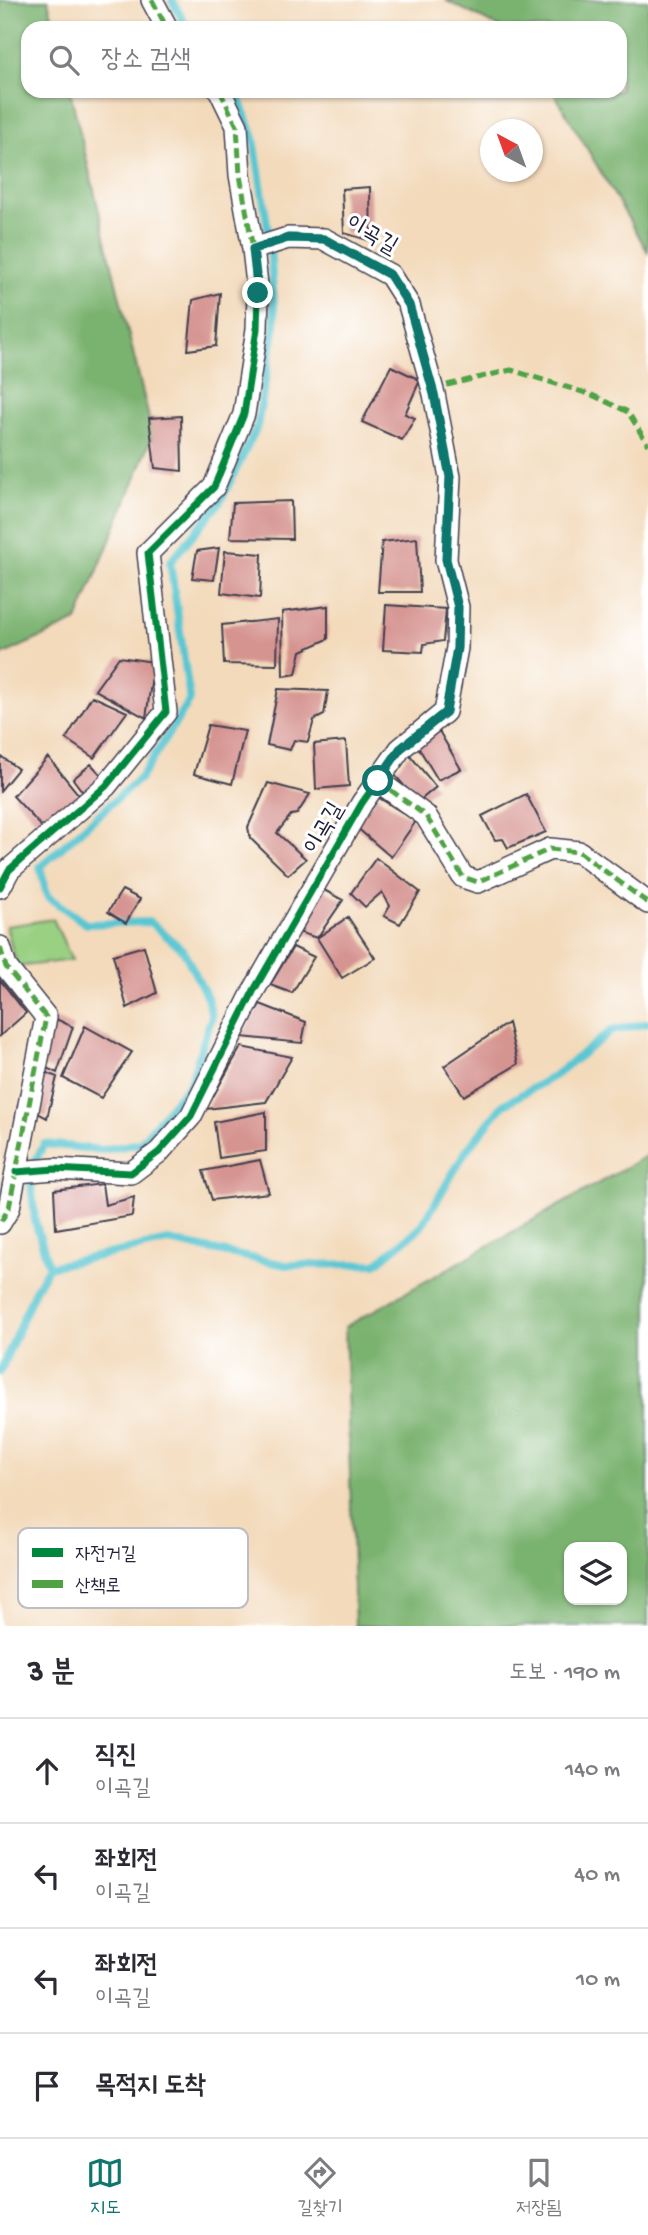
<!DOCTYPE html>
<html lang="ko">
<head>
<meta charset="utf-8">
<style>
	body { margin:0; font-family:"Gochi Hand","Poor Story",sans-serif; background:#f2f2f3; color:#2b2b33 }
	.controls { position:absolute; right:21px; bottom:21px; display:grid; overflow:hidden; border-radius:14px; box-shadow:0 2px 5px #0004 }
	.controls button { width:63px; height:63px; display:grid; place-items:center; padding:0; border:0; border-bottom:2px solid #e1e1e2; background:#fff; color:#2b2b33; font:35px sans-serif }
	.compass { position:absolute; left:480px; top:119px; width:63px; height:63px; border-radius:50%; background:#fff; box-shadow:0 2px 5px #0004; rotate:319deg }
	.stop { position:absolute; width:21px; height:21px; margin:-16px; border:5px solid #0f766e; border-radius:50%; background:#fff }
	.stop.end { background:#0f766e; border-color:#fff; box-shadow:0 2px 7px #0008 }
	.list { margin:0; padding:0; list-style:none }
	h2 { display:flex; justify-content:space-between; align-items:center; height:91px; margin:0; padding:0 28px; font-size:30px }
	h2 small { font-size:23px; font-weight:400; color:#7c7c81 }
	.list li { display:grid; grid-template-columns:46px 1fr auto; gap:21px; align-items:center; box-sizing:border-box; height:105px; padding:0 28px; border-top:2px solid #e1e1e2 }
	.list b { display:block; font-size:26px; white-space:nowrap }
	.list p { margin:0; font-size:23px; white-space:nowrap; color:#7c7c81 }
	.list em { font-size:23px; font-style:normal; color:#7c7c81 }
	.icon { flex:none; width:38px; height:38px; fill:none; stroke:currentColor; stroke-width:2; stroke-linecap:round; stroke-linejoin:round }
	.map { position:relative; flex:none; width:648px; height:1626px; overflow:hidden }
	.search { position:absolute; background:#fff; box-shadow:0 2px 5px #0004; left:21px; right:21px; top:21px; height:77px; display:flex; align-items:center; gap:18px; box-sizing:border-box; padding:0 24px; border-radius:21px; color:#7c7c81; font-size:26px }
	.sheet { height:511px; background:#fff }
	nav { display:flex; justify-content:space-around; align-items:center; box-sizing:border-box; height:98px; border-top:2px solid #e1e1e2; background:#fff; font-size:19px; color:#7c7c81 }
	nav a { display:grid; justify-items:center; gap:4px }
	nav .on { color:#0f766e }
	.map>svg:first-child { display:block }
	.green { fill:#99d082; stroke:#5e795e; stroke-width:2 }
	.forest { fill:#7ab270; stroke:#4e6a56; stroke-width:2; fill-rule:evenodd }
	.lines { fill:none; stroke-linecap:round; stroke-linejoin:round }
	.stream { stroke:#5ac6d1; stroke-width:8 }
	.building { fill:#d69491 }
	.street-casing { stroke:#413e4e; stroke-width:24 }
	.street { stroke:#fff; stroke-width:21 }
	.quiet { stroke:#50a245; stroke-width:5; stroke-dasharray:10 5; stroke-linecap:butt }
	.cycleway-casing { stroke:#fff; stroke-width:11 }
	.cycleway { stroke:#00873e; stroke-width:7 }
	.route { stroke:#0f766e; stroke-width:9 }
	.labels { text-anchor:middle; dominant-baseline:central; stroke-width:6; stroke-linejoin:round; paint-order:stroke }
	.street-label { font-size:23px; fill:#22223b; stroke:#fff }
	.key { fill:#fff; stroke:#bdbdc4; stroke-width:2 }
	.key-label { font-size:19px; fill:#22223b }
</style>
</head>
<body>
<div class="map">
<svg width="648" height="1626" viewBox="0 0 648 1626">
	<rect width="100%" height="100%" fill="#fff"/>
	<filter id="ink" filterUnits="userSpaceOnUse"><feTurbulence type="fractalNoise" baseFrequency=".0143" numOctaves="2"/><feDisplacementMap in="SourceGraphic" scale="14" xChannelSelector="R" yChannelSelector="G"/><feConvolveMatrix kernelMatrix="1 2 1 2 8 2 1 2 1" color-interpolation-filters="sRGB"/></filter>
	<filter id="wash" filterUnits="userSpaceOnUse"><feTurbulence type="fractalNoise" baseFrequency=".00686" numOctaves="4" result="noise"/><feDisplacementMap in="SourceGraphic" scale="28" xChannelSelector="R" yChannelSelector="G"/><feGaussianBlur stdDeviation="1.57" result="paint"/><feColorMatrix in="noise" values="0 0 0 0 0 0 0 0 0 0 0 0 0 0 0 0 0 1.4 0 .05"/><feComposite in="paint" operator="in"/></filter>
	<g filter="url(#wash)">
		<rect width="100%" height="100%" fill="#f3dabb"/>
		<!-- green -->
		<path class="green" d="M53 919 72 960 17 967 6 926Z"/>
		<!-- forest -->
		<path class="forest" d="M0 0H48L55 28H28V91H70L153 435 77 621 0 656Z
			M445 0H648V252L553 91H620V28H501Z
			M648 1155V1626H355L345 1327ZM622 1547V1600H569V1547Z"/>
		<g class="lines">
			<!-- stream -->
			<path class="stream" d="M172 0 187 28
				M49 1267 168 1241 286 1265 376 1264 421 1227 466 1151 503 1105 554 1076 611 1031 648 1023
				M0 1372 36 1288 49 1267 35 1221 30 1171 44 1144 103 1150 140 1143 190 1083 212 1016 207 997 183 950 150 922 86 924 47 896 40 867 141 777 190 700 170 562 220 502 257 427 275 324 270 243 254 138 237 91"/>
		</g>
		<g id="blocks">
			<!-- building -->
			<path class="building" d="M370 187 371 241 344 233 342 189Z
				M220 293 216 346 188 350 193 300Z
				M391 366 420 380 405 414 415 418 402 440 362 422Z
				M181 416 182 471 155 468 149 418Z
				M291 501 292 539 230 538 233 503Z
				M417 538 420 592H378L382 542Z
				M219 548 214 580 192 578 197 551Z
				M225 551 262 554 260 598 221 593Z
				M386 605 446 609 443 641 424 644 423 652 383 650Z
				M328 606V639L301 651 296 674 283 676 282 612Z
				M278 619 277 665 224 664 222 625Z
				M119 657 154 662 146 718 95 690Z
				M278 689 328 691 324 715 314 720 308 742 294 740 290 750 267 745Z
				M92 696 127 712 94 758 66 739Z
				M208 725 245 731 232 784 194 774Z
				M439 731 461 769 438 780 417 745Z
				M346 741 349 786 316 789 314 744Z
				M409 754 436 787 418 802 393 773Z
				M2 757 18 769 0 791V759Z
				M48 757 83 800 42 827 13 796Z
				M91 764 104 778 85 795 73 779Z
				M268 783 310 794 297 814 291 815 277 833 306 859 288 875 250 838 248 827Z
				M526 794 546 832 508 848 503 839 495 840 482 816Z
				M376 796 416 821 391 857 355 826Z
				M376 858 420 892 400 924 384 916 390 906 382 892 365 907 351 893Z
				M322 889 343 900 317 938 295 931Z
				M122 890 140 899 126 923 108 912Z
				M348 917 375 958 342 978 317 938Z
				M144 946 157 993 127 1008 113 955Z
				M293 947 314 957 292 993 270 985Z
				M0 980 26 1013 0 1036Z
				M260 1004 306 1022 302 1043 241 1037Z
				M52 1017 73 1027 57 1073 42 1066Z
				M508 1023 518 1064 464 1096 444 1066Z
				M85 1026 132 1052 101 1098 63 1078Z
				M241 1047 292 1057 266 1102 206 1109Z
				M40 1070 57 1077 47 1118 34 1111Z
				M266 1112V1151L219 1158 214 1122Z
				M260 1160 269 1193 212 1200 203 1171Z
				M102 1184 105 1205 134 1197 132 1216 56 1229 54 1190Z"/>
		</g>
	</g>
	<g filter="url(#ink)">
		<use href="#blocks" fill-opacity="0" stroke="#413e4e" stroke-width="2"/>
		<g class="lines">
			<defs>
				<path id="street" d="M152 0 167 28
					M220 91 237 126 240 175 253 249
					M378 781 426 816 463 877 478 882 550 849 579 852 648 903
					M0 887 9 870 106 786 166 712 148 553 214 487 244 414 257 329 258 293 253 249 288 238 324 239 390 275 409 305 434 394 450 477 446 560 458 607 457 648 445 712 400 749 362 803 254 990 191 1116 159 1152 131 1173 55 1169 16 1172
					M0 947 6 967 46 1017 9 1208 0 1223"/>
			</defs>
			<!-- street casing -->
			<use href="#street" class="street-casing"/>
			<!-- street -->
			<use href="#street" class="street"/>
			<!-- quiet -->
			<path class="quiet" d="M152 0 167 28
				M220 91 237 126 240 175 253 249
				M447 385 511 370 592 395 628 412 648 445
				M378 781 426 816 463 877 478 882 550 849 579 852 648 903
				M0 947 6 967 46 1017 9 1208 0 1223"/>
			<defs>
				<path id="cycleway" d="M0 887 9 870 106 786 166 712 148 553 214 487 244 414 257 329 258 293 253 249 288 238 324 239 390 275 409 305 434 394 450 477 446 560 458 607 457 648 445 712 400 749 362 803 254 990 191 1116 159 1152 131 1173 55 1169 16 1172"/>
			</defs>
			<!-- cycleway casing -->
			<use href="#cycleway" class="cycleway-casing"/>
			<!-- cycleway -->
			<use href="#cycleway" class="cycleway"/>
		</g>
	</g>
	<g class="lines" filter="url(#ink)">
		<!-- route -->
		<path class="route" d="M258 293 253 249 288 238 324 239 390 275 409 305 434 394 450 477 446 559 458 607 457 648 446 712 400 749 378 781"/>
	</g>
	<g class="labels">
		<!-- street labels -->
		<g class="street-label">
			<text transform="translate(371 236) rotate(30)">이곡길</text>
			<text transform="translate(325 829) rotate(-60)">이곡길</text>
		</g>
	</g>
	<!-- legend -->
	<rect x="18" y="1528" width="230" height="80" rx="10" class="key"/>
	<rect x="32" y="1548" width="31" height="9" fill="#00873e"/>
	<rect x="32" y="1580" width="31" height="8" fill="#50a245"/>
	<g class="key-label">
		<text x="75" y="1559">자전거길</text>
		<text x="75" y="1591">산책로</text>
	</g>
</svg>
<div class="controls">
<button><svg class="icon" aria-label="layers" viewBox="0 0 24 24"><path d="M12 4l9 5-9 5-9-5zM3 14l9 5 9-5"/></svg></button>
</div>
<svg class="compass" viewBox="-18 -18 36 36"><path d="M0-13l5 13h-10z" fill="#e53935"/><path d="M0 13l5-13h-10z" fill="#7c7c81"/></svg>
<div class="stop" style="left:378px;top:781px"></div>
<div class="stop end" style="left:258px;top:293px"></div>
<div class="search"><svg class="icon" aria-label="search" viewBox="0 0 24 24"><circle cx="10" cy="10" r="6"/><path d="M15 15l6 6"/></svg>장소 검색</div>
</div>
<section class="sheet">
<h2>3 분<small>도보 · 190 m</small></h2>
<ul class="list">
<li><svg class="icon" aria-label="ahead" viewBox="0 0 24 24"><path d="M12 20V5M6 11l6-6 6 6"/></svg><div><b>직진</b><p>이곡길</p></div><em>140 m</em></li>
<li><svg class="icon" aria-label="left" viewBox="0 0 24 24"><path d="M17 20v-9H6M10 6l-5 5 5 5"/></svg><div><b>좌회전</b><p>이곡길</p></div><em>40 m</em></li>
<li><svg class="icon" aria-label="left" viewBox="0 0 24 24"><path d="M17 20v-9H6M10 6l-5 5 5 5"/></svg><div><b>좌회전</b><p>이곡길</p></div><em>10 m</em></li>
<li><svg class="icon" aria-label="arrive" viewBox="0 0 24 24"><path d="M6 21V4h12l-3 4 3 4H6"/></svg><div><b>목적지 도착</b></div></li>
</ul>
</section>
<nav>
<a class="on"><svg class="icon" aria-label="map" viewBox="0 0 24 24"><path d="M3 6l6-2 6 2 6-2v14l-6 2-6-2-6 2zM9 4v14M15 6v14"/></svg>지도</a>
<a><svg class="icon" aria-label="directions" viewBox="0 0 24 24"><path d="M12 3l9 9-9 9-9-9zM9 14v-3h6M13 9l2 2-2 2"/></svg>길찾기</a>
<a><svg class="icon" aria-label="saved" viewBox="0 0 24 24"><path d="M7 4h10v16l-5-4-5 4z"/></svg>저장됨</a>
</nav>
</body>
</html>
